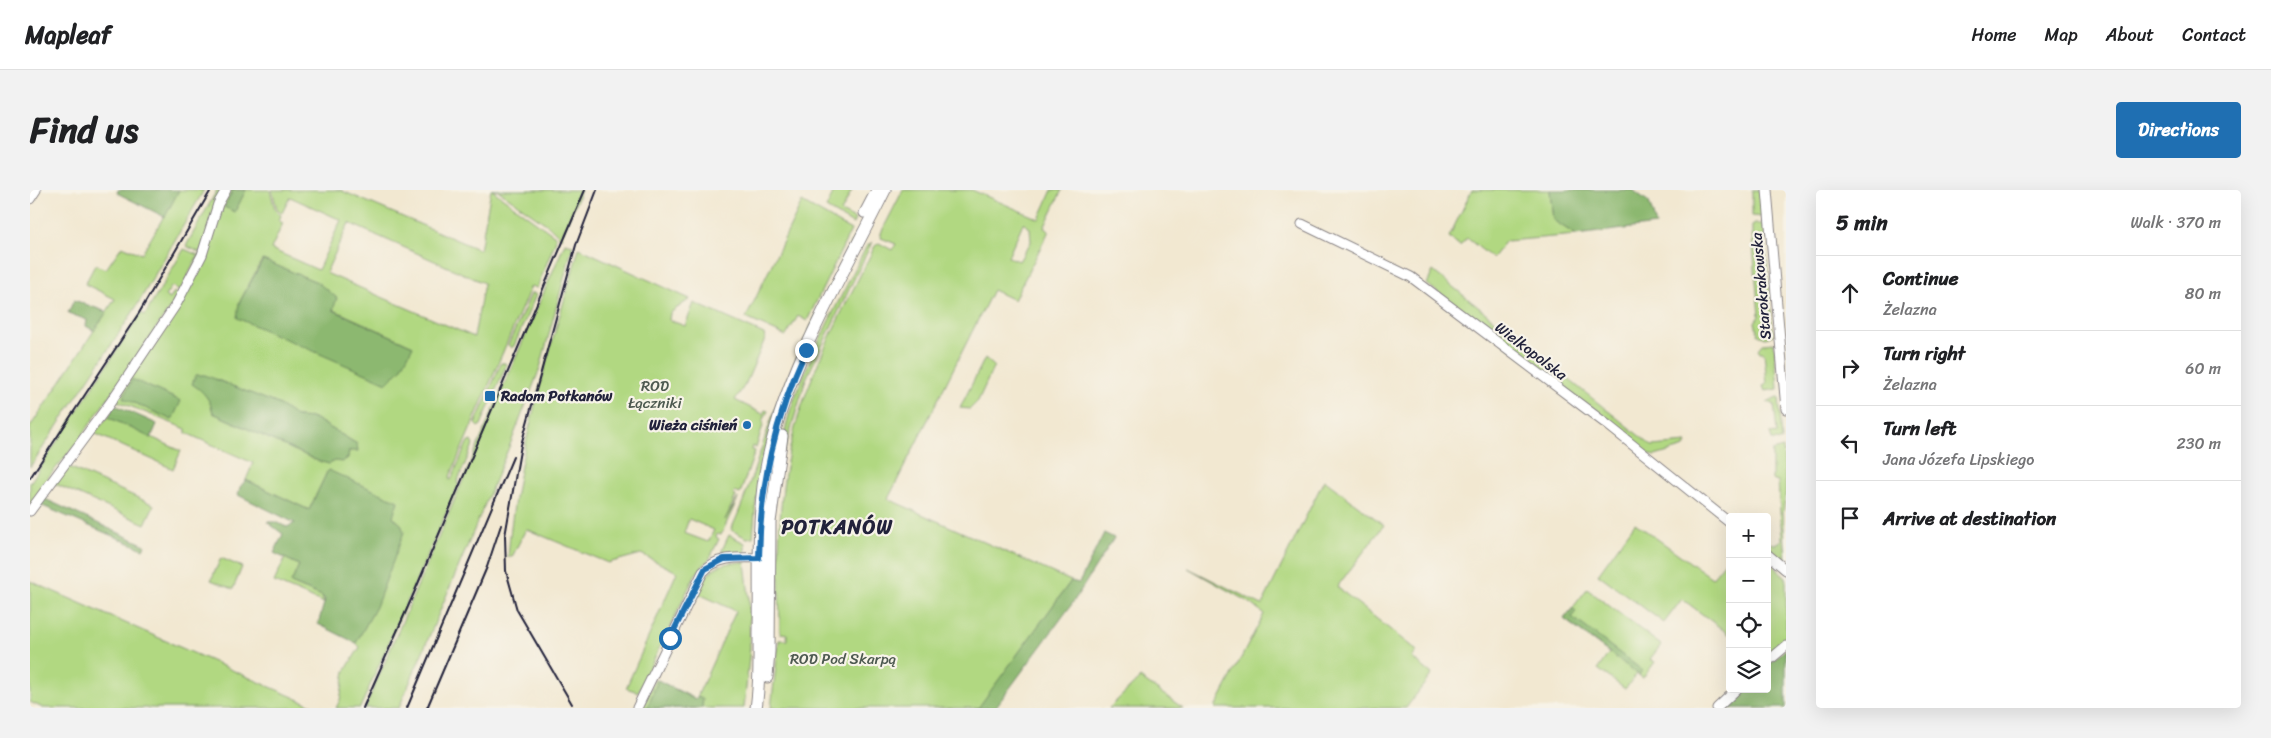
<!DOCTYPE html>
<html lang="en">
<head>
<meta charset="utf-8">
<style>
	body { margin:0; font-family:Sriracha,sans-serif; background:#f2f2f2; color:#202124 }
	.controls { position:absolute; right:15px; bottom:15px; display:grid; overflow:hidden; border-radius:5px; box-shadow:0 5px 20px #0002 }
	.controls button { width:45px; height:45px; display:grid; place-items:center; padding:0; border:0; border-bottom:1px solid #e0e0e0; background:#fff; color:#202124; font:25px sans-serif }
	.stop { position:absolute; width:15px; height:15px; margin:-11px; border:4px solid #1f6fb2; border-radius:50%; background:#fff }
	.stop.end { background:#1f6fb2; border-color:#fff; box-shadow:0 1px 5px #0008 }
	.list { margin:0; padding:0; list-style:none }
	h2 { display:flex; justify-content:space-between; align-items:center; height:65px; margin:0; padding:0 20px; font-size:21px }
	h2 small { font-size:16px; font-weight:400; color:#757577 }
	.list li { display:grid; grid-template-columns:32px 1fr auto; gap:15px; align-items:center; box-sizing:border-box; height:75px; padding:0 20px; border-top:1px solid #e0e0e0 }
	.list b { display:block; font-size:19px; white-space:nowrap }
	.list p { margin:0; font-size:16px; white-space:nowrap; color:#757577 }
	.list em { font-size:16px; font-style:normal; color:#757577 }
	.icon { flex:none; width:28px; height:28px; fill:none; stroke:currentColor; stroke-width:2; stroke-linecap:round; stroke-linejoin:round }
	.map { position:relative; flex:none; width:1756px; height:518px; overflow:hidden; border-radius:5px }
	header { display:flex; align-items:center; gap:30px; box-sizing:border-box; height:70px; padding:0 25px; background:#fff; border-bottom:1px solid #e0e0e0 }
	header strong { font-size:24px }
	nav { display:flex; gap:28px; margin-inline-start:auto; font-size:18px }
	.intro { display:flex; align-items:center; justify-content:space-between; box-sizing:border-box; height:120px; padding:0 30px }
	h1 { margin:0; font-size:35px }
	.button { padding:12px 22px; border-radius:5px; background:#1f6fb2; color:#fff; font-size:18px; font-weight:700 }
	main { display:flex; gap:30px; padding:0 30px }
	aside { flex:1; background:#fff; border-radius:5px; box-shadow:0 5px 20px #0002 }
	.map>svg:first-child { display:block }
	.green { fill:#b1d881; stroke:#6a7d5e; fill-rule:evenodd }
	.forest { fill:#8cb86f; stroke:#576d55 }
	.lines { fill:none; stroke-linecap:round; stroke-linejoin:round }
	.minor-casing { stroke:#8a8586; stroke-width:11 }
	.major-casing { stroke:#8a8586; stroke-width:13 }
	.minor { stroke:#fff; stroke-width:9 }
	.major { stroke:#fff; stroke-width:11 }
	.rail { stroke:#22223b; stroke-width:2 }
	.route { stroke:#1f6fb2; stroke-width:6 }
	.poi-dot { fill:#1f6fb2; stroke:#f7f3e8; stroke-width:2 }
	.labels { text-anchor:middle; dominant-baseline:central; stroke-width:4.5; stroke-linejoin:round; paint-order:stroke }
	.street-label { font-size:15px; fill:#22223b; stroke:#f7f3e8 }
	.park-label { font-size:15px; fill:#4d5950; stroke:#f7f3e8 }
	.poi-label { font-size:15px; font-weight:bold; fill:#22223b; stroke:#f7f3e8; text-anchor:start }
	.district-label { font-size:20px; font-weight:bold; letter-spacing:1px; fill:#22223b; stroke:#f7f3e8 }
</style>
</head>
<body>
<header>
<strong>Mapleaf</strong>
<nav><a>Home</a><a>Map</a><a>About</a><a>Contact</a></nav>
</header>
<div class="intro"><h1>Find us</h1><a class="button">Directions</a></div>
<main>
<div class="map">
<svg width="1756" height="518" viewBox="0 0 1756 518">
	<rect width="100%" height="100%" fill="#f7f3e8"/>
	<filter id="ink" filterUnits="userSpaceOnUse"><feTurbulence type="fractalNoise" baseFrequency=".02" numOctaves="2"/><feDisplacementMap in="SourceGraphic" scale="10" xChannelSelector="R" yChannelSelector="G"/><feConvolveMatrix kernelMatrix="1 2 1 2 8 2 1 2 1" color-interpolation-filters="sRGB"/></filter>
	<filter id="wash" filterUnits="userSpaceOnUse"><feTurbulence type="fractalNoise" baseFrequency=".0096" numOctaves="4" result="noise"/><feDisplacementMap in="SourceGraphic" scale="20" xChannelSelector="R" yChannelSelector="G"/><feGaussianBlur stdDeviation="1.12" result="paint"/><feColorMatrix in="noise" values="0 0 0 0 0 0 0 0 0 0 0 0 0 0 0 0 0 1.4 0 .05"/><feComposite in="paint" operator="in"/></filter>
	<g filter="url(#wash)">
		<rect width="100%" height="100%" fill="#f2e8d1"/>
		<!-- green -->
		<path class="green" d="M149 0H174L105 119 0 277V237L85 109 55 94 65 75 76 79 92 56 112 64Z
			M187 0H192L171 63 156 56Z
			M198 0H240L245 19 251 25 249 31 253 33 241 59 288 80 311 30 260 7 252 23 247 19 242 0H310L450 60 461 0H551L531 48 519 36 469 1 462 0 525 46 526 50 507 98 501 96 419 289 421 290 437 253 441 251 443 255 427 293 429 294 330 518H306L310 510 315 481 330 457 326 453 337 429 341 426 356 390V386L371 334 298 280 279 320 216 290 223 273 156 243V239L85 210 120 158H122L149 115 189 18 192 20 191 15ZM319 33 454 93 444 147 296 83ZM232 70 287 92 302 119 383 156 209 113ZM175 186 248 214 267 227 284 228 327 254 319 261 288 271 183 223 180 211 172 200Z
			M805 0H822L811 22 825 29 823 34 796 18Z
			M873 0H942L1009 29 1022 0H1032L1014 38 1019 41 984 110 963 100 858 309 1041 391 949 518H741L749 450H757V444L750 443C749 383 746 321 759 262 775 188 812 122 845 56L849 53 862 60 866 54 851 48V43ZM993 33 1000 38 1001 52 989 71 978 67Z
			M1442 0H1520L1523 30 1546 45 1476 51 1462 68 1437 48 1430 56 1419 47Z
			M1722 0H1731L1733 27 1722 26Z
			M772 12 821 40 777 131 768 126 756 146 716 128Z
			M1725 34H1734L1743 145 1736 148 1728 145 1725 132 1729 126 1722 43V36Z
			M826 43 827 47 768 170 726 310 723 347 717 348 701 340C719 301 730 260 745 219 769 159 797 101 826 43Z
			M842 52 776 189 754 262C747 221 816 99 836 57Z
			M535 53 543 55 510 178 482 250 369 518H335Z
			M549 58 660 109 640 123 639 130 655 136 664 113 734 144 735 149 716 193 705 210 733 224 735 220 738 221 732 231 734 232 726 258 723 256 722 260 725 261 710 304 705 302 703 305 706 306 695 330 708 308 691 345 687 344 686 347 689 349 680 368 665 385 608 502 596 498 647 382 611 364 578 373 496 339 482 367H478C486 262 521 159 549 58ZM659 329 684 340 678 352 654 343Z
			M154 59 168 65 150 102 142 96 135 106 140 109 144 102 148 105 142 115 47 253 16 290 0 316V293L111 123 115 125Z
			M1403 81 1622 256 1657 253 1655 257 1625 266 1620 265 1397 94Z
			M502 102 506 105 484 156 481 158 478 155Z
			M1744 153 1748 199 1735 201 1733 196 1737 194 1734 162H1730L1728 159 1732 154Z
			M955 168 964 176 948 211 940 219 930 218Z
			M471 173H475L476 176 451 235 448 237 445 234Z
			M1747 207H1749L1752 251 1742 250 1740 244 1747 243 1744 214 1737 212Z
			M78 227 151 261 143 279 64 243Z
			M1753 258 1756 301 1753 323 1756 376 1737 361V353L1746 354 1752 350 1748 292 1742 290V261Z
			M37 276 124 315 115 334 23 293Z
			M1294 290 1354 335 1307 397 1387 461 1382 468 1402 484 1376 518H1185L1234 424 1222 414 1158 378 1232 415Z
			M1605 333 1682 388 1700 366V445L1652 409 1634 433 1568 384Z
			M699 345 715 353V364H693L692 360Z
			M191 368 212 377 203 399 181 390Z
			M255 368 269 375 261 393 292 406 294 413 244 392Z
			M1737 371 1756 387V452L1737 470Z
			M715 372 719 407 720 458 714 518H612L625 489 666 509 706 421 669 404 667 407 664 406C679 380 684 372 715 372Z
			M0 391 288 518H13L0 512Z
			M1557 399 1631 455 1620 469 1625 472 1613 488 1607 484 1595 499 1568 479 1579 463 1534 429Z
			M1110 488 1153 518H1079Z"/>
		<!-- forest -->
		<path class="forest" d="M88 0H149L135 27 87 3Z
			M203 0H216L205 22 194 17Z
			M1520 0H1603L1619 12 1626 35 1546 45 1523 30Z
			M233 70 287 92 307 108 303 120 383 156 371 179 357 193 207 128 209 113Z
			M44 110 77 122 64 141 56 136 57 130 38 123Z
			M166 185H175L248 214 267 227 284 228 327 254 328 261H319L318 268 312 272 305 271 299 274 288 271 183 223C181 210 173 201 162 194Z
			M102 189 151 211 142 230 93 208Z
			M85 215 127 234 121 248 78 227Z
			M298 280 368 311 363 327 371 334 374 342 346 417 326 453 288 434 295 410 292 406 261 393 269 375 244 363 253 344 237 332H245L257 337 265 333 208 305 210 297 216 290 279 320Z
			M13 308 115 355 113 359 8 314Z
			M1074 343 1084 348 1042 414 965 518H948L1041 391 1049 393Z
			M1543 418 1546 421 1542 427 1612 480 1609 485 1534 429Z
			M1756 459V518H1690L1711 499H1737V476Z
			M628 490 665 510 668 506 673 509 672 518H617Z"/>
	</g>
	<g filter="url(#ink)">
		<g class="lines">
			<defs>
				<path id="minor" d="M1737 0 1756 219
					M0 9 6 0
					M834 23 846 0
					M1272 34 1381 87 1579 236 1700 333
					M0 321 80 213 147 113 172 65 188 14 196 0
					M1737 364 1756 380
					M1737 472 1756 456
					M607 518 673 382C689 364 713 368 735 368
					M1687 518 1707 499"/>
				<path id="major" d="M737 487 739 461 740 332 752 246
					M726 518C730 493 729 468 729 443 730 394 727 345 733 296 747 192 810 92 855 0"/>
			</defs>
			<!-- minor casing -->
			<use href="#minor" class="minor-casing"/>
			<!-- major casing -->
			<use href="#major" class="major-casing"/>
			<!-- minor -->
			<use href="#minor" class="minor"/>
			<!-- major -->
			<use href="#major" class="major"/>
			<!-- rail -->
			<path class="rail" d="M0 288 109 123 181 0
				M542 514 487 420 476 381 475 346 491 255 546 55 567 0
				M333 518 384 403 555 0
				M377 518 483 267
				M397 518 457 377 471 335"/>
		</g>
	</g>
	<g class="lines" filter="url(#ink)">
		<!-- route -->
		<path class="route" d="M640 448 675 379 694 369 729 368C730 294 745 228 776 160"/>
	</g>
	<!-- markers -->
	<g class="poi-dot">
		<rect x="454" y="200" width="12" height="12" rx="2.5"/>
		<circle cx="717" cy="235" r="5"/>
	</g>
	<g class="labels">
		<!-- street labels -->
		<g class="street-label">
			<text transform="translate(1731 96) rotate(-95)">Starokrakowska</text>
			<text transform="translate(1501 161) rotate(37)">Wielkopolska</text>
		</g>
		<!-- park labels -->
		<g class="park-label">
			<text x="625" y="196">ROD<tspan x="625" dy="17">Łączniki</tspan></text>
			<text x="813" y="469">ROD Pod Skarpą</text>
		</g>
		<!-- poi labels -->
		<g class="poi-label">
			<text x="471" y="206">Radom Potkanów</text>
			<text x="707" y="235" text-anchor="end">Wieża ciśnień</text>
		</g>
		<!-- district labels -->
		<g class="district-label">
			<text x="807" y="337">POTKANÓW</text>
		</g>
	</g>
</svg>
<div class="controls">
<button>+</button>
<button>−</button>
<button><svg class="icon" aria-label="locate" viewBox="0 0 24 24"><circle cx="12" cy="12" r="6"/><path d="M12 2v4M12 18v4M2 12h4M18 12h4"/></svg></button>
<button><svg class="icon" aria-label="layers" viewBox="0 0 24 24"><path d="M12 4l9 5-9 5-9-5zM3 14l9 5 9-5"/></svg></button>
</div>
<div class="stop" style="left:640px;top:448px"></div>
<div class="stop end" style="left:776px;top:160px"></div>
</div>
<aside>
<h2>5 min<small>Walk · 370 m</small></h2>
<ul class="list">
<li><svg class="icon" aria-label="ahead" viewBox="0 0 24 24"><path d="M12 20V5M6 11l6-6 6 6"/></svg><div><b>Continue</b><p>Żelazna</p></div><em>80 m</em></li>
<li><svg class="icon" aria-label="right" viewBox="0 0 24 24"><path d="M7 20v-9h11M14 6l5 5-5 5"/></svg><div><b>Turn right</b><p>Żelazna</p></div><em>60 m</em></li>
<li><svg class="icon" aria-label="left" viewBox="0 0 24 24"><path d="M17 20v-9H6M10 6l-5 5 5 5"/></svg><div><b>Turn left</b><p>Jana Józefa Lipskiego</p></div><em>230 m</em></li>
<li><svg class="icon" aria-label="arrive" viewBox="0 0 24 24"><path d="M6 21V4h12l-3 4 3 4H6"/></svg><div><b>Arrive at destination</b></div></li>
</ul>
</aside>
</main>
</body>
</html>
